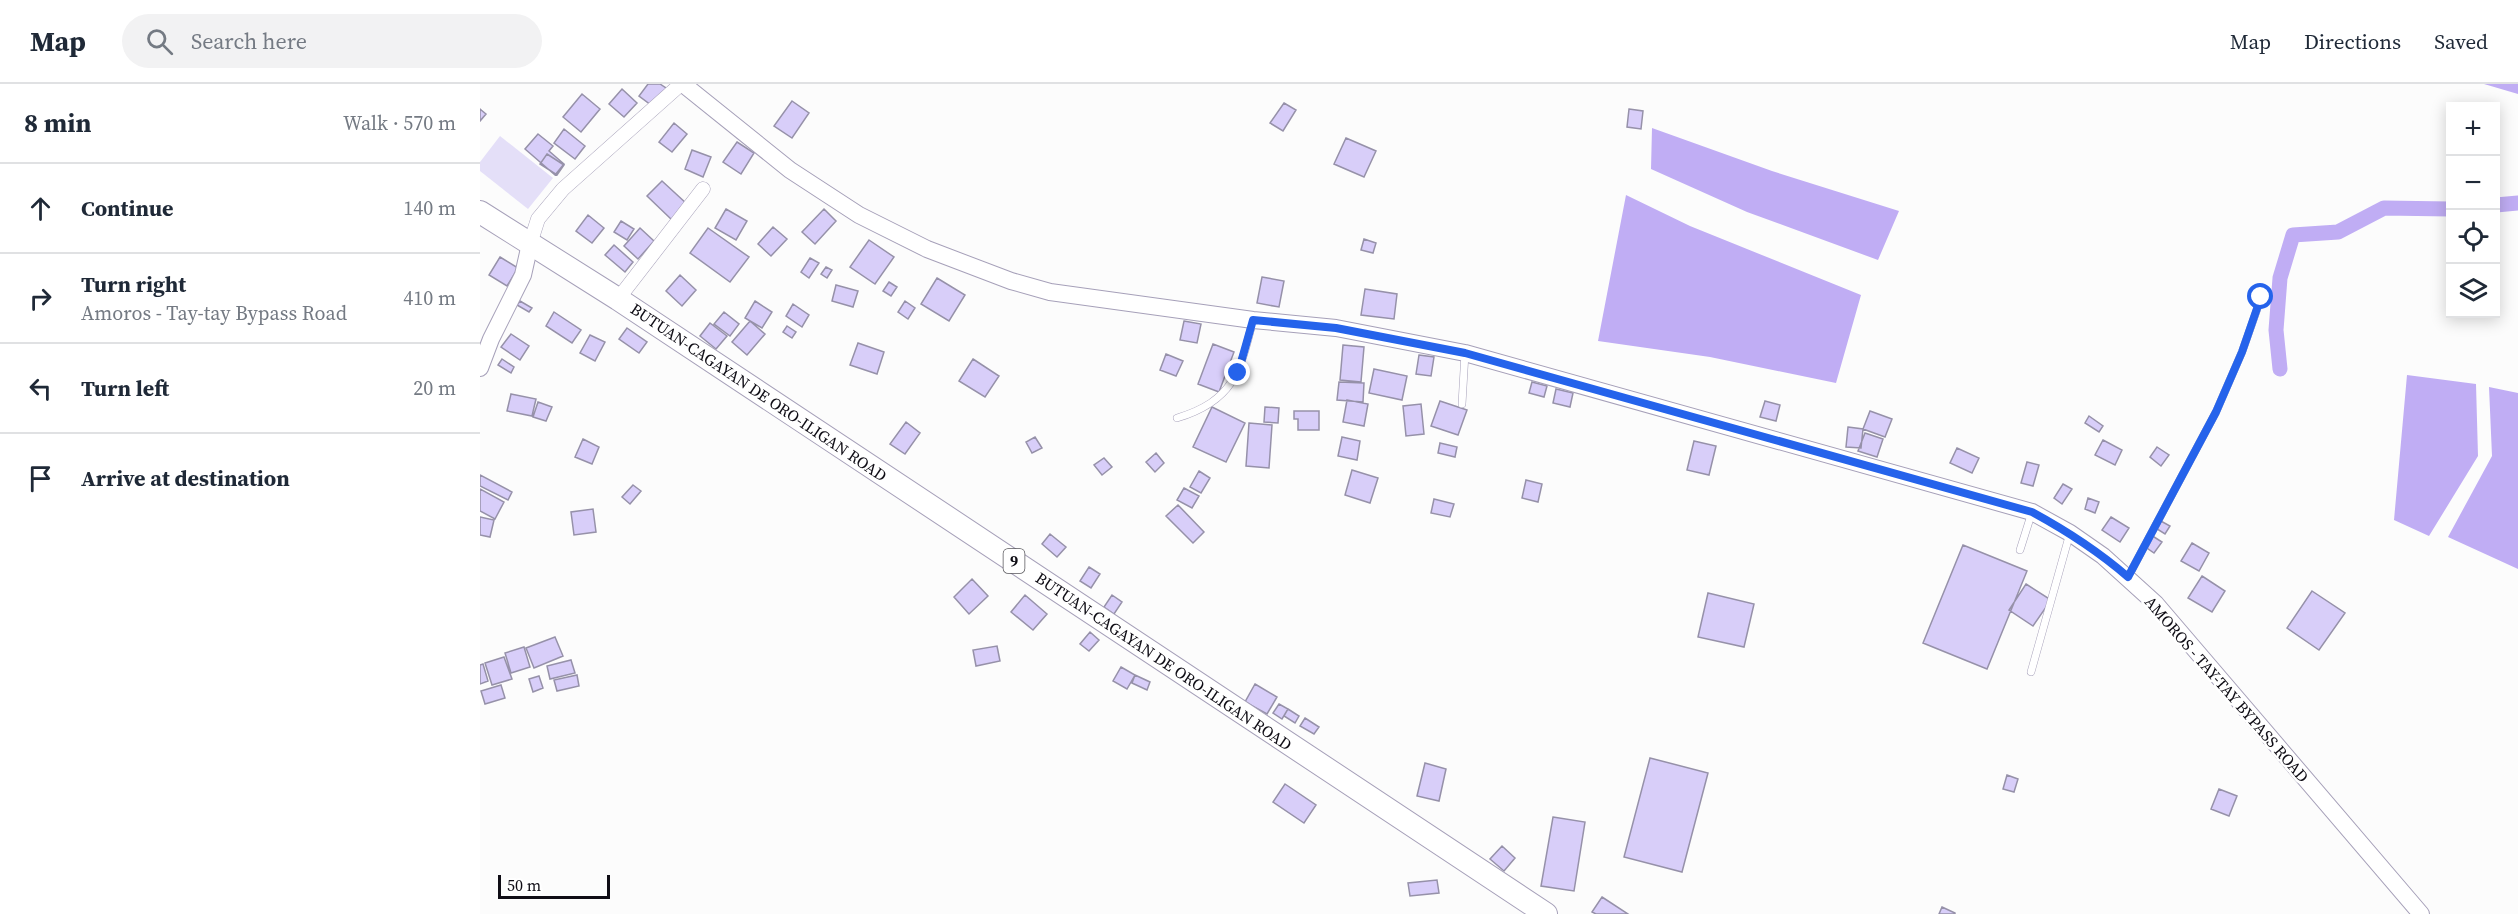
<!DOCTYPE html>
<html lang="en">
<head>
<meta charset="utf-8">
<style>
	body { margin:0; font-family:"Source Serif 4",serif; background:#f2f2f3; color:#1f2937 }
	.controls { position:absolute; right:18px; top:18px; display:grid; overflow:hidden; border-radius:0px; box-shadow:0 3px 15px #0003 }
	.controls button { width:54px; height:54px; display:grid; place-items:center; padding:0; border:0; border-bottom:2px solid #e0e1e3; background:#fff; color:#1f2937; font:30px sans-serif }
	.scale { position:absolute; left:18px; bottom:15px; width:112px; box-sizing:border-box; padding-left:6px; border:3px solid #0f0d15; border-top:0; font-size:16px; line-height:21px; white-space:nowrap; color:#0f0d15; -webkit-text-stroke:4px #fff; paint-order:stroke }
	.stop { position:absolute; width:18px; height:18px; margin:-14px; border:4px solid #2563eb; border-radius:50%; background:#fff }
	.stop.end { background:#2563eb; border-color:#fff; box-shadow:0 2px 6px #0008 }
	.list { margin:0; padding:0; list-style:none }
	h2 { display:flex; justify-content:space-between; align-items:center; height:78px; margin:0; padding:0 24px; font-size:26px }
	h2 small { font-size:20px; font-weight:400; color:#747a83 }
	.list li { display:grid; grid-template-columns:39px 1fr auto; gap:18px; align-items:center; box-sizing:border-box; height:90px; padding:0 24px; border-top:2px solid #e0e1e3 }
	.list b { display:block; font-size:22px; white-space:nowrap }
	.list p { margin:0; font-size:20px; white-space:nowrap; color:#747a83 }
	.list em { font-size:20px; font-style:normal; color:#747a83 }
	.icon { flex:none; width:33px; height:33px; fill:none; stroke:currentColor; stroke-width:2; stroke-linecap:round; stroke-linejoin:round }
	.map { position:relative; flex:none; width:2038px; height:830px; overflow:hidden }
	header { display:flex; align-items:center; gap:36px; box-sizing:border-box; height:84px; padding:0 30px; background:#fff; border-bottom:2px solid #e0e1e3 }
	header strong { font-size:28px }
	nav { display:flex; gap:33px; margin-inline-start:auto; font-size:21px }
	.search { width:420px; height:54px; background:#f2f2f3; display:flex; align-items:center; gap:15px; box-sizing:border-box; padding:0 21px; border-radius:33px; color:#747a83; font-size:22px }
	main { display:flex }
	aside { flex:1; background:#fff }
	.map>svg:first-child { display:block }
	.green { fill:#e4dff8 }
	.water { fill:#c0adf4 }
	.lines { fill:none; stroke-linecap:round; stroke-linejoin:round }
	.canal { stroke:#c0adf4; stroke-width:15 }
	.building { fill:#d8cef9; stroke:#9691a9; stroke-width:1.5 }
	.service-casing { stroke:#a6a0b9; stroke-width:8 }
	.minor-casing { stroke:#a6a0b9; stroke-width:15 }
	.tertiary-casing { stroke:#a6a0b9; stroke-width:18 }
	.trunk-casing { stroke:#a6a0b9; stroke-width:24 }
	.service { stroke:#fff; stroke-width:7 }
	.minor { stroke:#fff; stroke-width:14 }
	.tertiary { stroke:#fff; stroke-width:16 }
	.trunk { stroke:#fff; stroke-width:22 }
	.route { stroke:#2563eb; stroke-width:8 }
	.labels { text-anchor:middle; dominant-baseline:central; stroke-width:5; stroke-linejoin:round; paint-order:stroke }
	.shield { fill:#fff; stroke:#57565b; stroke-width:1.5 }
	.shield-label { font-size:15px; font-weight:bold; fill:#0f0d15 }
	.street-label { font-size:16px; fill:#0f0d15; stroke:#fff }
</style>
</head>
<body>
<header>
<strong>Map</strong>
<div class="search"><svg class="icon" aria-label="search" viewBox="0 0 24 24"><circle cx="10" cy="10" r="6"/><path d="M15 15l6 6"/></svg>Search here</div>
<nav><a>Map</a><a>Directions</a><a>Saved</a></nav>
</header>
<main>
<aside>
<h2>8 min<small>Walk · 570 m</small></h2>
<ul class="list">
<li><svg class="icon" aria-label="ahead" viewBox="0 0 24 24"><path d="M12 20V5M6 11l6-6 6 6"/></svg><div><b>Continue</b></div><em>140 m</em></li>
<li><svg class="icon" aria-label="right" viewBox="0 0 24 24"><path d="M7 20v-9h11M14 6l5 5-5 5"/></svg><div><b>Turn right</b><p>Amoros - Tay-tay Bypass Road</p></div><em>410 m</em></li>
<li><svg class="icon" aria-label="left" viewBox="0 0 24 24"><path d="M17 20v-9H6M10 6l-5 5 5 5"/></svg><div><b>Turn left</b></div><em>20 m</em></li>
<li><svg class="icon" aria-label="arrive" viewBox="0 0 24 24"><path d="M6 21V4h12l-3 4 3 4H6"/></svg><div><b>Arrive at destination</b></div></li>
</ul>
</aside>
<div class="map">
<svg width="2038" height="830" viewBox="0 0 2038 830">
	<rect width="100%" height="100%" fill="#fcfcfc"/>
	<!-- green -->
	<path class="green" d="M20 52 73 94 48 125 0 87V78Z"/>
	<!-- water -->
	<path class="water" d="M2004 0H2038V10Z
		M1172 44 1292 87 1419 127 1398 176 1267 128 1171 85Z
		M1146 111 1210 142 1381 211 1356 299 1230 273 1118 257Z
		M1927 291 1996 300 1998 372 1949 452 1914 436Z
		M2009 303 2038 309V485L1968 453 2012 372Z"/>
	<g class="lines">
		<!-- canal -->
		<path class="canal" d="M2016 121 2038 119
			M1800 285 1796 246 1800 194 1813 151 1858 148 1904 124 1970 125"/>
	</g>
	<!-- building -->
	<path class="building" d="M168 0H180L189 6 175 24 159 12Z
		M142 5 157 19 144 33 129 20Z
		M102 10 120 25 101 48 83 33Z
		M312 17 329 29 312 54 294 42Z
		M804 19 816 26 803 47 790 39Z
		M0 25 6 30 0 37Z
		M1149 25 1163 27 1161 45 1147 43Z
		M194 39 207 50 192 68 179 58Z
		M84 45 105 62 95 75 74 59Z
		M58 50 73 62 69 67 84 80 75 91 45 65Z
		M866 54 896 67 884 93 854 80Z
		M257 58 274 69 261 90 243 78Z
		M212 66 231 73 223 93 205 85Z
		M67 70 84 81 77 91 60 80Z
		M182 97 207 120 192 136 167 112Z
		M246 125 267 137 256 156 235 144Z
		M344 125 356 137 335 160 322 148Z
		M108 131 124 144 112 159 96 147Z
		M141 137 154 145 147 156 134 148Z
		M293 143 307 155 291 172 278 160Z
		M160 144 174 157 158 175 144 162Z
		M228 144 269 173 250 198 210 169Z
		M884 155 896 159 893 169 881 166Z
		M389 156 414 173 395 200 370 183Z
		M134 161 153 178 145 188 125 171Z
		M20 173 38 184 27 202 9 191Z
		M330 174 339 179 329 194 321 188Z
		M346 183 352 186 347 194 341 190Z
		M200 191 216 206 202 222 186 207Z
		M782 193 804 197 799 223 777 219Z
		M457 194 485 211 469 237 441 220Z
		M409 198 417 203 411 212 403 207Z
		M356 201 378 207 373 223 352 217Z
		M885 205 917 210 914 235 881 231Z
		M40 217 52 224 49 228 37 221Z
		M275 217 292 228 282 244 265 234Z
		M425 217 435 224 428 235 418 228Z
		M313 220 329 231 322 243 306 232Z
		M74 228 101 246 92 259 66 242Z
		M244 228 259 240 250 252 234 240Z
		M270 237 285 250 267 271 252 258Z
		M704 237 721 240 717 259 700 256Z
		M230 239 247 252 236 265 220 252Z
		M307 242 316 248 312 254 303 248Z
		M147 244 167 258 159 269 139 255Z
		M31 250 49 262 40 276 21 263Z
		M110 251 125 258 115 277 100 269Z
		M378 259 404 268 397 290 370 281Z
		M733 260 754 268 739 308 718 300Z
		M863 261 884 263 881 298 860 296Z
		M686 270 703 277 696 292 680 286Z
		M939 271 954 273 951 292 936 290Z
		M22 275 34 283 31 289 18 281Z
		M493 275 519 292 505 313 479 297Z
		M894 285 927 292 922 316 889 309Z
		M859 298 884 299 883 318 857 316Z
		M1052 298 1067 302 1064 313 1049 309Z
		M1076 305 1093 309 1090 323 1073 319Z
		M31 310 56 315 52 332 27 327Z
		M867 316 888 320 884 342 863 338Z
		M960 317 987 326 978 351 951 342Z
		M1285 317 1300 321 1296 337 1280 333Z
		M58 318 72 323 66 337 53 333Z
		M941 320 944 350 926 352 923 322Z
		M732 323 765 339 746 378 713 363Z
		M785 323 799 324 798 339 784 338Z
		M814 327H839V346H818V335H814Z
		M1390 327 1412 335 1405 353 1383 345Z
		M1609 332 1623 342 1619 348 1605 339Z
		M426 338 440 349 425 370 410 360Z
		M769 339 792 341 789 384 766 382Z
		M1368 343 1383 345 1381 364 1366 363Z
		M1385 349 1403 355 1397 373 1378 367Z
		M555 353 562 364 552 369 546 358Z
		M862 353 880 357 877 376 858 372Z
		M103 355 119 363 112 380 95 373Z
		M1623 356 1642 366 1635 381 1615 371Z
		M1214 357 1236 362 1229 391 1207 386Z
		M960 359 977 363 975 373 958 369Z
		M1677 363 1689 371 1681 382 1670 373Z
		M1477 364 1499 374 1492 389 1470 379Z
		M676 369 684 379 675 388 666 378Z
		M624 374 632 383 622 391 614 381Z
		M1547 378 1559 381 1553 402 1541 399Z
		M872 386 898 394 890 419 865 411Z
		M719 387 730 394 721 409 710 403Z
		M0 391 32 408 28 416 0 402Z
		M1046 396 1062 400 1058 418 1042 414Z
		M1583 400 1592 405 1582 420 1574 414Z
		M153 401 161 407 150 420 142 413Z
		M704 404 719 412 712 424 697 416Z
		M0 405 24 418 15 435 0 427Z
		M1608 414 1619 418 1615 429 1605 425Z
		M954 415 974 420 970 433 951 429Z
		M698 421 724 448 713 459 686 432Z
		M113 425 116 448 94 451 91 428Z
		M0 433 14 436 10 453 0 451Z
		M1631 433 1649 444 1640 458 1622 446Z
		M1679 436 1690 442 1685 450 1674 443Z
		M570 450 586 463 577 473 562 460Z
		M1671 451 1682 458 1674 469 1664 462Z
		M1712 459 1729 469 1719 487 1701 477Z
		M1483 461 1547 487 1507 585 1443 559Z
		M609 483 620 490 611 504 600 497Z
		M1722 492 1745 507 1732 528 1708 514Z
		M492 495 508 512 489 530 474 513Z
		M1546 500 1571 516 1553 542 1529 526Z
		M1832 507 1865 529 1839 566 1807 544Z
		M1228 509 1274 520 1264 563 1218 553Z
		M545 511 567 530 553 546 531 528Z
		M632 511 642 518 634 530 624 523Z
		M610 548 619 556 609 567 600 560Z
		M75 553 83 572 54 584 46 564Z
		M517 562 520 577 496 582 493 566Z
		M44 563 50 583 31 589 25 569Z
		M24 573 32 595 12 601 5 579Z
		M91 576 95 589 70 595 67 582Z
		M3 580 8 597 0 600V581Z
		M641 583 655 591 647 605 633 597Z
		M97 591 99 602 77 607 74 596Z
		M655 591 670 598 667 606 652 599Z
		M59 592 63 604 53 608 49 595Z
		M775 600 797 613 787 630 765 618Z
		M21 601 25 614 5 620 1 607Z
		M799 620 808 625 802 635 793 629Z
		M808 625 819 632 815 639 804 632Z
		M825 634 839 643 834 650 820 642Z
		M1170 674 1228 689 1202 788 1144 773Z
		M945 679 966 685 959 717 937 712Z
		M1527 691 1538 695 1534 708 1523 705Z
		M805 700 836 721 824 739 793 718Z
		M1739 705 1757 712 1749 732 1731 725Z
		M1073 733 1105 738 1094 807 1061 802Z
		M1022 762 1035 774 1024 787 1010 775Z
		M957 796 959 809 930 812 928 799Z
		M1122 813 1148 830H1116L1112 828Z
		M1462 823 1475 829V830H1459Z"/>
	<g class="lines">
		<defs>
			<path id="service" d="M982 320 985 269
				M697 334C753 317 760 289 773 236
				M1540 466 1552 428
				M1648 493 1736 328 1762 268 1781 214
				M1551 588 1590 449"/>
			<path id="minor" d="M50 160 58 135 83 105 201 0
				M138 215 223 105"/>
			<path id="tertiary" d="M203 0 310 86 379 131 447 165 531 197 570 208 773 236 856 244 985 269 1552 428 1590 449 1623 472 1676 520 1941 830
				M0 284 11 255 43 191 50 160"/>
			<path id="trunk" d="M0 128 138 215 1066 830"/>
		</defs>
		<!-- service casing -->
		<use href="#service" class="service-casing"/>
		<!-- minor casing -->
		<use href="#minor" class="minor-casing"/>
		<!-- tertiary casing -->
		<use href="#tertiary" class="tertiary-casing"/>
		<!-- trunk casing -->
		<use href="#trunk" class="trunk-casing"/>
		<!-- service -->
		<use href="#service" class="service"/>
		<!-- minor -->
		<use href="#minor" class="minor"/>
		<!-- tertiary -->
		<use href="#tertiary" class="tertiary"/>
		<!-- trunk -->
		<use href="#trunk" class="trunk"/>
	</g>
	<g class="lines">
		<!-- route -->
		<path class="route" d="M758 289 773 236 856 244 985 269 1552 428C1587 447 1618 467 1648 493L1736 328 1762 268 1781 213"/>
	</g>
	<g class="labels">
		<!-- shield labels -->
		<rect class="shield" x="523.5" y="465" width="21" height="24" rx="4.5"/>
		<g class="shield-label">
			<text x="534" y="477">9</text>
		</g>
		<!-- street labels -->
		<g class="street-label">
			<text transform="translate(279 308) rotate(34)">BUTUAN-CAGAYAN DE ORO-ILIGAN ROAD</text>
			<text transform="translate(684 577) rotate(34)">BUTUAN-CAGAYAN DE ORO-ILIGAN ROAD</text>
			<text transform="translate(1747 605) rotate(49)">AMOROS - TAY-TAY BYPASS ROAD</text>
		</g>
	</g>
</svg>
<div class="controls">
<button>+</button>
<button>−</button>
<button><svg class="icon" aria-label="locate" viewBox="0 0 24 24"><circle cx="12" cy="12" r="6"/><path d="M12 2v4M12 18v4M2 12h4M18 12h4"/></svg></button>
<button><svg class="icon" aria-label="layers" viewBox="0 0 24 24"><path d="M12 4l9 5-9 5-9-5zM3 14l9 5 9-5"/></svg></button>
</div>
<div class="scale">50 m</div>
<div class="stop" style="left:1781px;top:213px"></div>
<div class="stop end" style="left:758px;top:289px"></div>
</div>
</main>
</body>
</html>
